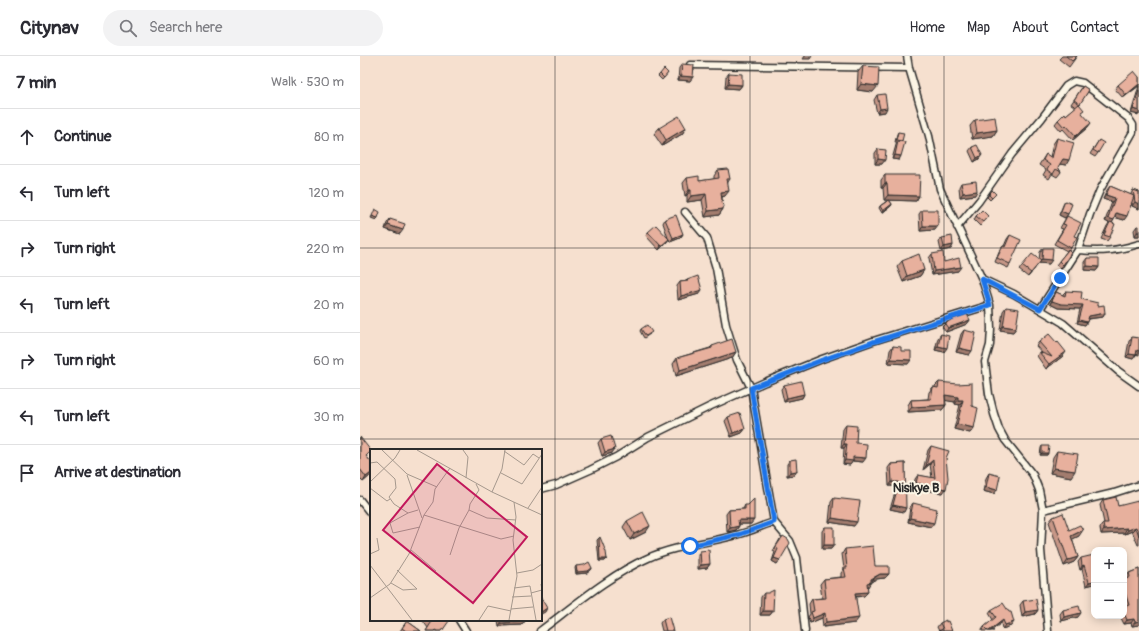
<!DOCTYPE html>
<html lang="en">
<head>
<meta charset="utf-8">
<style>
	body { margin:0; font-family:Pangolin,sans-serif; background:#f2f2f3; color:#2b2b33 }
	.controls { position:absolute; right:12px; bottom:12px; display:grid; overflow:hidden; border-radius:8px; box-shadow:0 2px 10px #0003 }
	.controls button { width:36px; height:36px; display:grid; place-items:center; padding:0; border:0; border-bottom:1px solid #e1e1e2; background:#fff; color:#2b2b33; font:20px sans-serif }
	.stop { position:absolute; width:12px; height:12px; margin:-9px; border:3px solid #1a73e8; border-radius:50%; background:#fff }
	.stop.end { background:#1a73e8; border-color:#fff; box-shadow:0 1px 4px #0008 }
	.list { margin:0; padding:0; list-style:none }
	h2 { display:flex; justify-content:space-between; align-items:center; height:52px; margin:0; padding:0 16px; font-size:17px }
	h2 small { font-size:13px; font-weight:400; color:#7c7c81 }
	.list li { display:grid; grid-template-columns:26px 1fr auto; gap:12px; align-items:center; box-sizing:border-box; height:56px; padding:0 16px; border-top:1px solid #e1e1e2 }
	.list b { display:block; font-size:15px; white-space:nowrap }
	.list em { font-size:13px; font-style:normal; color:#7c7c81 }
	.icon { flex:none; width:22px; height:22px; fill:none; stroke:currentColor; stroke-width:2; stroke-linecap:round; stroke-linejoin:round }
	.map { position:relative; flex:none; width:779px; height:575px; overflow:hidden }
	header { display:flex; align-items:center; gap:24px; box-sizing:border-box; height:56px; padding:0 20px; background:#fff; border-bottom:1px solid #e1e1e2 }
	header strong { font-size:19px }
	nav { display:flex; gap:22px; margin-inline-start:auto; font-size:14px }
	.search { width:280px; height:36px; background:#f2f2f3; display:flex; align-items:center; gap:10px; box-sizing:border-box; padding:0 14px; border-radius:22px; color:#7c7c81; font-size:15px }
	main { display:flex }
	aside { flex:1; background:#fff }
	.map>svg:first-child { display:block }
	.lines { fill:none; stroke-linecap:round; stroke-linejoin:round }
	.street-casing { stroke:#2b2b2b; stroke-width:9 }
	.street { stroke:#fcf5e5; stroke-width:6 }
	.wall { fill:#c79787; stroke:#2b2b2b }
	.shaded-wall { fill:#a27b6e; stroke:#2b2b2b }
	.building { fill:#e7b09d; stroke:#2b2b2b }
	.route { stroke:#1a73e8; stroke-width:5 }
	.grid { fill:none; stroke:#2b2b2b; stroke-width:1; stroke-opacity:0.55 }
	.labels { text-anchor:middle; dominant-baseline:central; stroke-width:4; stroke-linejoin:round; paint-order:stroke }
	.neighbourhood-label { font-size:13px; font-weight:bold; fill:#2b2b2b; stroke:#fcf5e5 }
	.inset-road { fill:none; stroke:#a5988d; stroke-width:1 }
	.view { fill:#c2185b; fill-opacity:0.15; stroke:#c2185b; stroke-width:2 }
	.inset-edge { fill:none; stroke:#2b2b2b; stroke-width:2 }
</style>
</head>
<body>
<header>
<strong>Citynav</strong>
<div class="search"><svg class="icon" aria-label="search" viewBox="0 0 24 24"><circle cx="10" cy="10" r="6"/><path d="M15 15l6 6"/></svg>Search here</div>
<nav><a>Home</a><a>Map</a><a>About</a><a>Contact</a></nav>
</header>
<main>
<aside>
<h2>7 min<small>Walk · 530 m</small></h2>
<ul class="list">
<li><svg class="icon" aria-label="ahead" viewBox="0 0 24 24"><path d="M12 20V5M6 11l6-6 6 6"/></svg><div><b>Continue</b></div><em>80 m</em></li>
<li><svg class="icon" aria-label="left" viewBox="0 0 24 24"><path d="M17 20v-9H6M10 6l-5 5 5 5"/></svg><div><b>Turn left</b></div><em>120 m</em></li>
<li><svg class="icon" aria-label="right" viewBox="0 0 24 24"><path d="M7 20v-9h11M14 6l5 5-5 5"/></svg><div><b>Turn right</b></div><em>220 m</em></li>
<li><svg class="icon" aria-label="left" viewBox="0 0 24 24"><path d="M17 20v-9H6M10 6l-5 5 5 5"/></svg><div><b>Turn left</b></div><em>20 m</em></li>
<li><svg class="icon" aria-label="right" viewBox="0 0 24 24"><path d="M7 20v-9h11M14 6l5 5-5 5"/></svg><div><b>Turn right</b></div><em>60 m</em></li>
<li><svg class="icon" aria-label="left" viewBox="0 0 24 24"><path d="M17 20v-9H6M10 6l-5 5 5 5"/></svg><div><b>Turn left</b></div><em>30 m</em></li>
<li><svg class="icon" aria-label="arrive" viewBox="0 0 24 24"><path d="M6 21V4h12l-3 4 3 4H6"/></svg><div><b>Arrive at destination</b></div></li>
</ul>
</aside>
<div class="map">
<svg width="779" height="575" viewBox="0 0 779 575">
	<rect width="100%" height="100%" fill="#f6e0cf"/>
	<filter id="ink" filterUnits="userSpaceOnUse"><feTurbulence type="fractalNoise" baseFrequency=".025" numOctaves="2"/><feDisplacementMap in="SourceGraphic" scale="8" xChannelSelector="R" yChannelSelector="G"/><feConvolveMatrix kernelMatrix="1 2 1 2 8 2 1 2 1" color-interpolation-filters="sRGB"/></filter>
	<g filter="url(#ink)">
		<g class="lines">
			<defs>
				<path id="street" d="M547 0 549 12 569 80 580 133 622 223 630 249 631 273 630 289 625 306 629 338 634 358 639 373 645 384 673 419 679 434 683 454 681 494 688 575
					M330 9 549 12
					M325 156 347 182 356 212 366 269 377 304 391 332 414 466
					M597 171 619 145 652 98 682 62 706 30 714 25 723 27 769 63 773 69V76L740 134 730 158 718 194
					M622 223 654 238 703 267 758 315 779 330
					M680 253 718 194C742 196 756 195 779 188
					M181 433 196 429 230 414 256 401 288 381 351 350 405 326 462 303 513 285 630 249
					M0 444 11 458
					M683 454 754 437 779 429
					M99 564 106 575
					M180 575C212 551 251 518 288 502 317 489 350 487 380 478 392 475 403 469 414 466L430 485 437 502 445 575"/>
			</defs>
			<!-- street casing -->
			<use href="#street" class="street-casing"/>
			<!-- street -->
			<use href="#street" class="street"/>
		</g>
		<!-- wall -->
		<path class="wall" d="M702 0H717L709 11 699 3Z
			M322 8 330 25 318 24 319 12Z
			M503 10 513 36 497 34 498 16Z
			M308 17 302 24 298 20 300 18Z
			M369 17 382 29 379 33 365 32 366 21Z
			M779 21V59L771 57 779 30 763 42 755 33 758 29Z
			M723 30 729 34 719 49 728 71 713 84 703 73 701 75 695 68 698 64 706 59 716 51 711 48Z
			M517 39 525 56 517 57 514 44Z
			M615 64 637 74 633 80 612 83 610 70Z
			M299 72H326L322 78 302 90 294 78Z
			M538 76 542 85 539 104 532 103 536 89 537 86H535L537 78Z
			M697 82 706 109 699 108 698 111 701 116 697 121 692 118 689 123 683 119 686 114 679 109 686 98 690 101 693 88Z
			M739 84 738 97 735 101 730 98Z
			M612 91 619 103 614 106 609 95Z
			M518 93 522 108H515V97Z
			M358 114 370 123 368 126 365 140 362 141 363 153 359 159 345 161 342 144 327 146V139L325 140 323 127 327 122 339 125 354 123V120Z
			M525 119 559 140 556 145 529 144 532 148 531 150 522 157 519 152 520 150 528 144H524L523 132H521V124Z
			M601 127 615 139 600 141 599 131Z
			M750 130 771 139V138L773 134 779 136V153L772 150V147L764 164 755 161 752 167 750 181 747 185 741 183 747 170 749 167 745 165 752 146 743 143 747 134Z
			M632 134 636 138 630 144 627 141Z
			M705 145 708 158 705 162 699 159 703 149Z
			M562 154 575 174 560 175 559 158Z
			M616 160 626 164 620 170 614 164Z
			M707 160 714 180 711 192 709 195 711 197 701 213 696 209 707 195 694 188 703 173 700 172Z
			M30 163 40 178 25 173 27 167Z
			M305 163 323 178 320 182 310 186 309 183 306 187 299 194 286 180 288 176 308 182 303 167Z
			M777 170 779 180H775L774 174Z
			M650 179V208L648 212 635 206 640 194 643 190H644L647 183Z
			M582 182 593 189 591 193 581 195 579 186Z
			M683 192 689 208 679 207 668 221 659 214 662 210 679 204 680 196Z
			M572 198 598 215 572 219 569 202Z
			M727 202 739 211 736 215 724 214V206Z
			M542 205 564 214 560 220 543 226 537 211Z
			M327 224 339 238 318 244 317 230 320 226 326 225Z
			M706 235 721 243 738 250 745 257 743 261 728 263 725 269 717 267 720 253 698 252 690 248 696 236 703 239V238Z
			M646 251 656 272 653 276 640 274 643 255Z
			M610 264 607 268 586 276 582 271 585 268Z
			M281 273 290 278 284 282 280 275Z
			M604 274 609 299 596 296 601 278Z
			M581 278 584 296 575 294 578 282Z
			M772 281 776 298 773 303 766 301 769 285Z
			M679 286 703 300 686 313 677 300 679 296 682 297 676 290Z
			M352 290 376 296 372 302 316 320 313 308 317 302 350 292Z
			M533 290 541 295 548 308 528 307 530 294Z
			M579 326 612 350 614 372 610 377 594 373 600 349 595 348V346L585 344 586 349 582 354 548 356V349L551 344 568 343 569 336 573 331 575 332V330Z
			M424 329 444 338 442 342 424 346 421 333Z
			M368 361 385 373 382 377 371 381 365 365Z
			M486 369 496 387 503 406 493 405 490 409 483 408 484 392H481L483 373Z
			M0 381 7 401 11 406V419L3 426 0 423Z
			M241 383 252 397 242 400 238 387Z
			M571 390 586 402 583 437 554 432 555 423 558 419 572 422 570 408 563 414 568 394Z
			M682 390 688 397 687 399H680L681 392Z
			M697 395 711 421 690 417 693 401Z
			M430 404 437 415 434 419 427 420V408Z
			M545 407 544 456 530 453 537 430H529L528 412 531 408Z
			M629 417 634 438 623 435 626 422Z
			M474 442 494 470 469 466 471 446Z
			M743 444 758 450H779V489H778L772 475 765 478 764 477 741 478 740 472 743 467H744L740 449Z
			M553 447 571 471 548 466 550 451Z
			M385 449 391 468H379V470L376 474 367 476 366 458 369 454 383 453Z
			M693 461 709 474 719 480 712 483 718 501 714 506 704 510 689 466Z
			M267 465 286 476 270 484 263 471Z
			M465 471 474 489 471 493H462V475Z
			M239 482 247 503 245 505H239L237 484Z
			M420 483 417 508 412 505 415 496 413 495Z
			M485 493 529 518 525 522 516 523 511 526 507 531 508 536 504 540 496 541 495 567 463 571 462 562 450 567 448 561 450 558 449 548 452 543 462 542 460 528 464 523 481 521V517L484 513 482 498Z
			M340 495 350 508 347 512 338 513V499Z
			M721 502 734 528 726 530 722 513 720 514 718 506Z
			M216 510 232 512 231 514 227 517 216 518 215 512Z
			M779 513V569L772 570 771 567 764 568 760 560H764V551H766L764 546V524L767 523 766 522 769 517Z
			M404 537 413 555 410 559H400L401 541Z
			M663 545 678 554 675 558 662 561 660 549Z
			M631 554 651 570 642 573 641 567 632 574 634 575H622V574L624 571 633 564 629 557Z
			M703 554 718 561 701 565 700 558Z
			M303 563 313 575H302L300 567Z
			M64 564H88L82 575H66L68 572 63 565Z
			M138 564H165V565L162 569 139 570Z
			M47 565 61 575H40Z
			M586 566 592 575H579L577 571 580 567Z"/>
		<!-- shaded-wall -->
		<path class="shaded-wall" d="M445 0H452L450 3H443Z
			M321 20 333 21 330 25 318 24Z
			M368 28 382 29 379 33 365 32Z
			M501 28 518 30 513 36 497 34Z
			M779 28V29L763 42 766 39Z
			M527 52 525 56 517 57 520 53Z
			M773 53 779 55V59L771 57Z
			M731 67 728 71 713 84 716 80Z
			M326 72 322 78 302 90 306 84Z
			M637 74 633 80 612 83 617 77Z
			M535 99 541 100 539 104 532 103Z
			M622 99 619 103 614 106 617 102Z
			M518 103 525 104 522 108H515Z
			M703 103 709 104 706 109 699 108Z
			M525 127H527L523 132H521Z
			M329 134H331L327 139 325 140Z
			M369 135 365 140 357 142 361 136Z
			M617 135 615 139 600 141 603 137Z
			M346 138 342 144 327 146 331 140Z
			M528 139 559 140 556 145 524 144Z
			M746 139 755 142 752 146 743 143Z
			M775 146 779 148V153L772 150Z
			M532 148 531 150 522 157 523 155Z
			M363 153 359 159 345 161 348 155Z
			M701 155 708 158 705 162 699 159Z
			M756 157 767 160 764 164 753 161Z
			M12 160 18 162 16 164 11 162Z
			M748 162 754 164 751 168 745 165Z
			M28 169 43 174 40 178 25 173Z
			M563 170H578L575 174 560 175Z
			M777 176H779V180H775Z
			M323 178 320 182 310 186 313 182Z
			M309 183 306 187 299 194 301 190Z
			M593 189 591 193 581 195 584 191Z
			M682 203 692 204 689 208 679 207 668 221Z
			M727 210 739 211 736 215 724 214Z
			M601 211 598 215 572 219 574 215Z
			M564 214 560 220 543 226 547 220Z
			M342 234 339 238 318 244 321 240Z
			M692 245 723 249 720 253 698 252 690 248Z
			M745 257 743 261 726 263 729 260Z
			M610 264 607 268 586 276 588 272Z
			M719 264 727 266 725 269 717 267Z
			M643 270 656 272 653 276 640 274Z
			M578 290 587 292 584 296 575 294Z
			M599 292 612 295 609 299 596 296Z
			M777 294 779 295V299L774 298Z
			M376 296 372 302 316 320 320 314Z
			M706 296 703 300 686 313 689 308Z
			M769 298 776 299 773 303 766 301Z
			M531 303 551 304 548 308 528 307Z
			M444 338 442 342 424 346 427 342Z
			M585 339 598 341 595 346 582 344Z
			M598 344H603L600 349 595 348Z
			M586 349 582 354 548 356 552 351Z
			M597 368 614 372 610 377 594 373Z
			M385 373 382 377 371 381 373 377Z
			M484 388H487L484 392H481Z
			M255 393 252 397 242 400 245 396Z
			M682 397H688L687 399H680Z
			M493 401 506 402 503 406 493 405 490 409 483 408 485 404Z
			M573 404 570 408 563 414 566 410Z
			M694 412 715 415 711 421 690 417Z
			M437 415 434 419 427 420 430 416Z
			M11 417V419L3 426 6 421Z
			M532 426H539L537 430H529Z
			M556 427 586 433 583 437 554 432Z
			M626 431 637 434 634 438 623 435Z
			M533 449 546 452 544 456 530 453Z
			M472 462 497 466 494 470 469 466Z
			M550 462 574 467 571 471 548 466Z
			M378 464H394L391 468H375Z
			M290 470 286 476 270 484 274 478Z
			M379 470 376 474 367 476 370 472Z
			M776 471 772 475 765 478 768 474Z
			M767 472 764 477 741 478 744 474Z
			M723 474 719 480 707 486 711 480Z
			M464 489H474L471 493H462Z
			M718 501 714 506 704 510 708 504Z
			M414 502 420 504 417 508 412 505Z
			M240 503H247L245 505H239Z
			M350 508 347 512 338 513 341 509Z
			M724 509 722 513 720 514 722 510Z
			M232 512 231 514 227 517 216 518 217 516Z
			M520 518H529L525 522 516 523 511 526 508 531 504 532 507 527Z
			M734 525V528L726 530 729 526Z
			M508 536 504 540 492 541 495 537Z
			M187 552 185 556 181 558V556Z
			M678 554 675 558 662 561 665 556Z
			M403 555H413L410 559H400Z
			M465 557 462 562 450 567 453 562Z
			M721 557 718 561 701 565 704 561Z
			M499 562 495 567 463 571 466 566Z
			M774 563 771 567 764 568 767 564Z
			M643 564 641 567 631 575H629Z
			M165 565 162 569 139 570 141 567Z
			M779 565V569L772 570 775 566Z
			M654 566 651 570 642 573 645 569Z"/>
		<!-- building -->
		<path class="building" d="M706 0H717L712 5Z
			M322 8 334 9 333 21 321 20Z
			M503 10 519 11 518 30 501 28Z
			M304 13 308 17 304 22 300 18Z
			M774 15 779 21V28L766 39 758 29Z
			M369 17 382 18V29L368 28Z
			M723 30 729 34 720 48 714 44Z
			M779 34V55L773 53Z
			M525 38 527 52 520 53 517 39Z
			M719 48 724 54 721 56 731 67 716 80 706 69 704 71 698 64 705 57 706 59Z
			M319 60 326 72 306 84 299 72Z
			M635 61 637 74 617 77 615 64Z
			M538 76 544 77 542 85 536 84Z
			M697 82 714 87 709 104 703 103 698 111 701 116 696 113 693 118 687 114 690 109 683 104 686 98 692 102Z
			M739 84 744 87 738 97 733 94Z
			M538 85 545 86 541 100 535 99Z
			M617 89 622 99 617 102 612 91Z
			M518 93 526 94 525 104 518 103Z
			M368 113 370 123H367L369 135 361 136 363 153 348 155 346 138 331 140V134H329L327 122 339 120V125L359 122 358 114Z
			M525 119H560L559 140 528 139 527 127H525Z
			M616 125 617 135 603 137 601 127Z
			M750 130 774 140 773 134 779 136V148L775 146 774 140 767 160 756 157 754 164 748 162 755 142 746 139Z
			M632 134 636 138 632 142 629 139Z
			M529 144 532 148 523 155 520 150Z
			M705 145 712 148 708 158 701 155Z
			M15 153 20 156 18 162 12 160Z
			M562 154H578V170H563Z
			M622 154 628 160 623 166 616 160Z
			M316 159 323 178 313 182 305 163Z
			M707 160 721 167 714 180 717 181 711 192 697 184 706 169 703 168Z
			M30 163 45 168 43 174 28 169Z
			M750 166 755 168 750 181 744 179Z
			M296 169 309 183 301 190 288 176Z
			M777 170H779V176H777Z
			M650 179 661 184 650 208 637 202 643 190 645 191Z
			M592 180 593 189 584 191 582 182Z
			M683 192H693L692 204 682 203Z
			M708 194 711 197 703 209 699 205Z
			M583 196 584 206 599 202 601 211 574 215 572 198Z
			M559 198 564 214 547 220 542 205Z
			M672 198 681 205 671 217 662 210Z
			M727 202H739V211L727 210Z
			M338 220 342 234 321 240 320 226 328 225 327 224Z
			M706 235 722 236 721 243 738 247V250L744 249 745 257 729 260 727 266 719 264 723 249 701 248 692 245 696 236 705 240Z
			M646 251 659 253 656 272 643 270Z
			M607 258 610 264 588 272 585 268 592 263Z
			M287 269 292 276 286 280 281 273Z
			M604 274 616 277 612 295 599 292Z
			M581 278 589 280 587 292 578 290Z
			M689 278 697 287 698 286 706 296 689 308 679 296 692 301 679 286Z
			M772 281 779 282V295L777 294 776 299 769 298Z
			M372 283 376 296 320 314 317 302 352 292V290Z
			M533 290 541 291V295H551V304L531 303Z
			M441 325 444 338 427 342 424 329Z
			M579 326 598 328 612 327V350L618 352 614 372 597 368 603 344H598V341L585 339 586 349 552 351 551 344 571 343 573 331 578 332Z
			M380 357 385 373 373 377 368 361Z
			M486 369 497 370 496 387 507 388 506 402 493 401V405L485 404 487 388H484Z
			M251 380 255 393 245 396 241 383Z
			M0 381 11 395 6 400 11 406V417L6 421 0 413Z
			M571 390 589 395 586 402 588 422 586 433 556 427 558 419 575 422 573 404 566 410Z
			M682 390H689L688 397H682Z
			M697 395 718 398 715 415 694 412Z
			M436 403 437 415 430 416V404Z
			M545 407 546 452 533 449 539 426H532L531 408Z
			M629 417 640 420 637 434 626 431Z
			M756 441 758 450 778 445 779 450V480L776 471 768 474 767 472 744 474 743 467H748L743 444Z
			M474 442 500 445 497 466 472 462Z
			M394 443V464H378L379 470 370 472 369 454 385 453V449H388Z
			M553 447 577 453 574 467 550 462Z
			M283 456 290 470 274 478 267 465Z
			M703 457 709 474 720 469 723 474 711 480 718 501 708 504 693 461Z
			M465 471H474V489H464Z
			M423 480 428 483 430 487 420 504 414 502 418 493 415 492Z
			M240 481 246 496 247 503H240L239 482Z
			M513 490 515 510H529V518H520L511 523V526L507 527 508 536 495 537 499 562 466 566 465 557 453 562 451 556 454 555 452 543 466 542 464 523 486 521 484 512H487L485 493Z
			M349 494 350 508 341 509 340 495Z
			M734 499V525L729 526 724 509 722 510 721 502Z
			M229 506 232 512 228 515 217 516 216 510 224 509Z
			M779 513V565L775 566 774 563 767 564 764 557V551L769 549 764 533V524L770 521 769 517Z
			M414 534 413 555H403L404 537H408Z
			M181 542 187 552 181 556Z
			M676 543 678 554 665 556 663 545Z
			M643 547 649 556H651L654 566 645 569 643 564 629 575H628L624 571 636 561 631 554Z
			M719 550 721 557 704 561 703 554Z
			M309 561 313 575H306L303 563Z
			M69 564H88L89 565 82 575H77L75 574 74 575H66L71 567Z
			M141 564H165V565L141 567Z
			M586 564V566L588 565 592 575H578L583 573 580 567Z
			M47 565 61 575H46L42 572Z"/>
	</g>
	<g class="lines" filter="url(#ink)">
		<!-- route -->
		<path class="route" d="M330 490 381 478 414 466 391 332 462 304 513 286 630 249 622 223 680 253 700 222"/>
	</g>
	<!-- grid -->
	<path class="grid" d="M195 0V575M390 0V575M584 0V575M0 192H779M0 383H779"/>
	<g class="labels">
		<!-- neighbourhood labels -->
		<g class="neighbourhood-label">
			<text x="556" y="432">Nisikye B</text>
		</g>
	</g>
	<!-- overview -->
	<g transform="translate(10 393)">
		<rect width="172" height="172" fill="#f6e0cf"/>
		<path class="inset-road" d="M12 1 37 25 67 38M47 1 122 43 172 66M93 1 98 8 96 29M134 2 154 16 163 5 169 9M0 14 7 13 25 30 26 39 19 48 24 55 38 64 48 61M131 24 152 35 172 5M37 26 52 69M0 33 25 9 30 1M106 35 109 41 100 55 99 61 117 69 146 71M0 39 17 52 20 50M122 43 132 20 135 1M158 59 172 38M38 64 20 74 23 84 50 78M54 66 131 90 144 87M41 101 66 122M0 105 9 101 7 89M80 106 89 79 99 61M0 116 42 171M147 124 163 121 172 115M21 134 33 141 47 140 27 121M144 139 160 137 166 171M161 144 172 141 171 135M142 148 161 147M0 149 20 135 39 105 54 66 63 53 65 40 80 19M141 160 163 158M109 171 118 157 141 162M139 171 147 127 143 91 146 68 144 53"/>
		<path class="view" d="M67 15 157 88 103 154 13 81Z"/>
		<rect width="172" height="172" class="inset-edge"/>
	</g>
</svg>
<div class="controls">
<button>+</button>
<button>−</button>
</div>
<div class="stop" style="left:330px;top:490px"></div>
<div class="stop end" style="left:700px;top:222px"></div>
</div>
</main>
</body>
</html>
